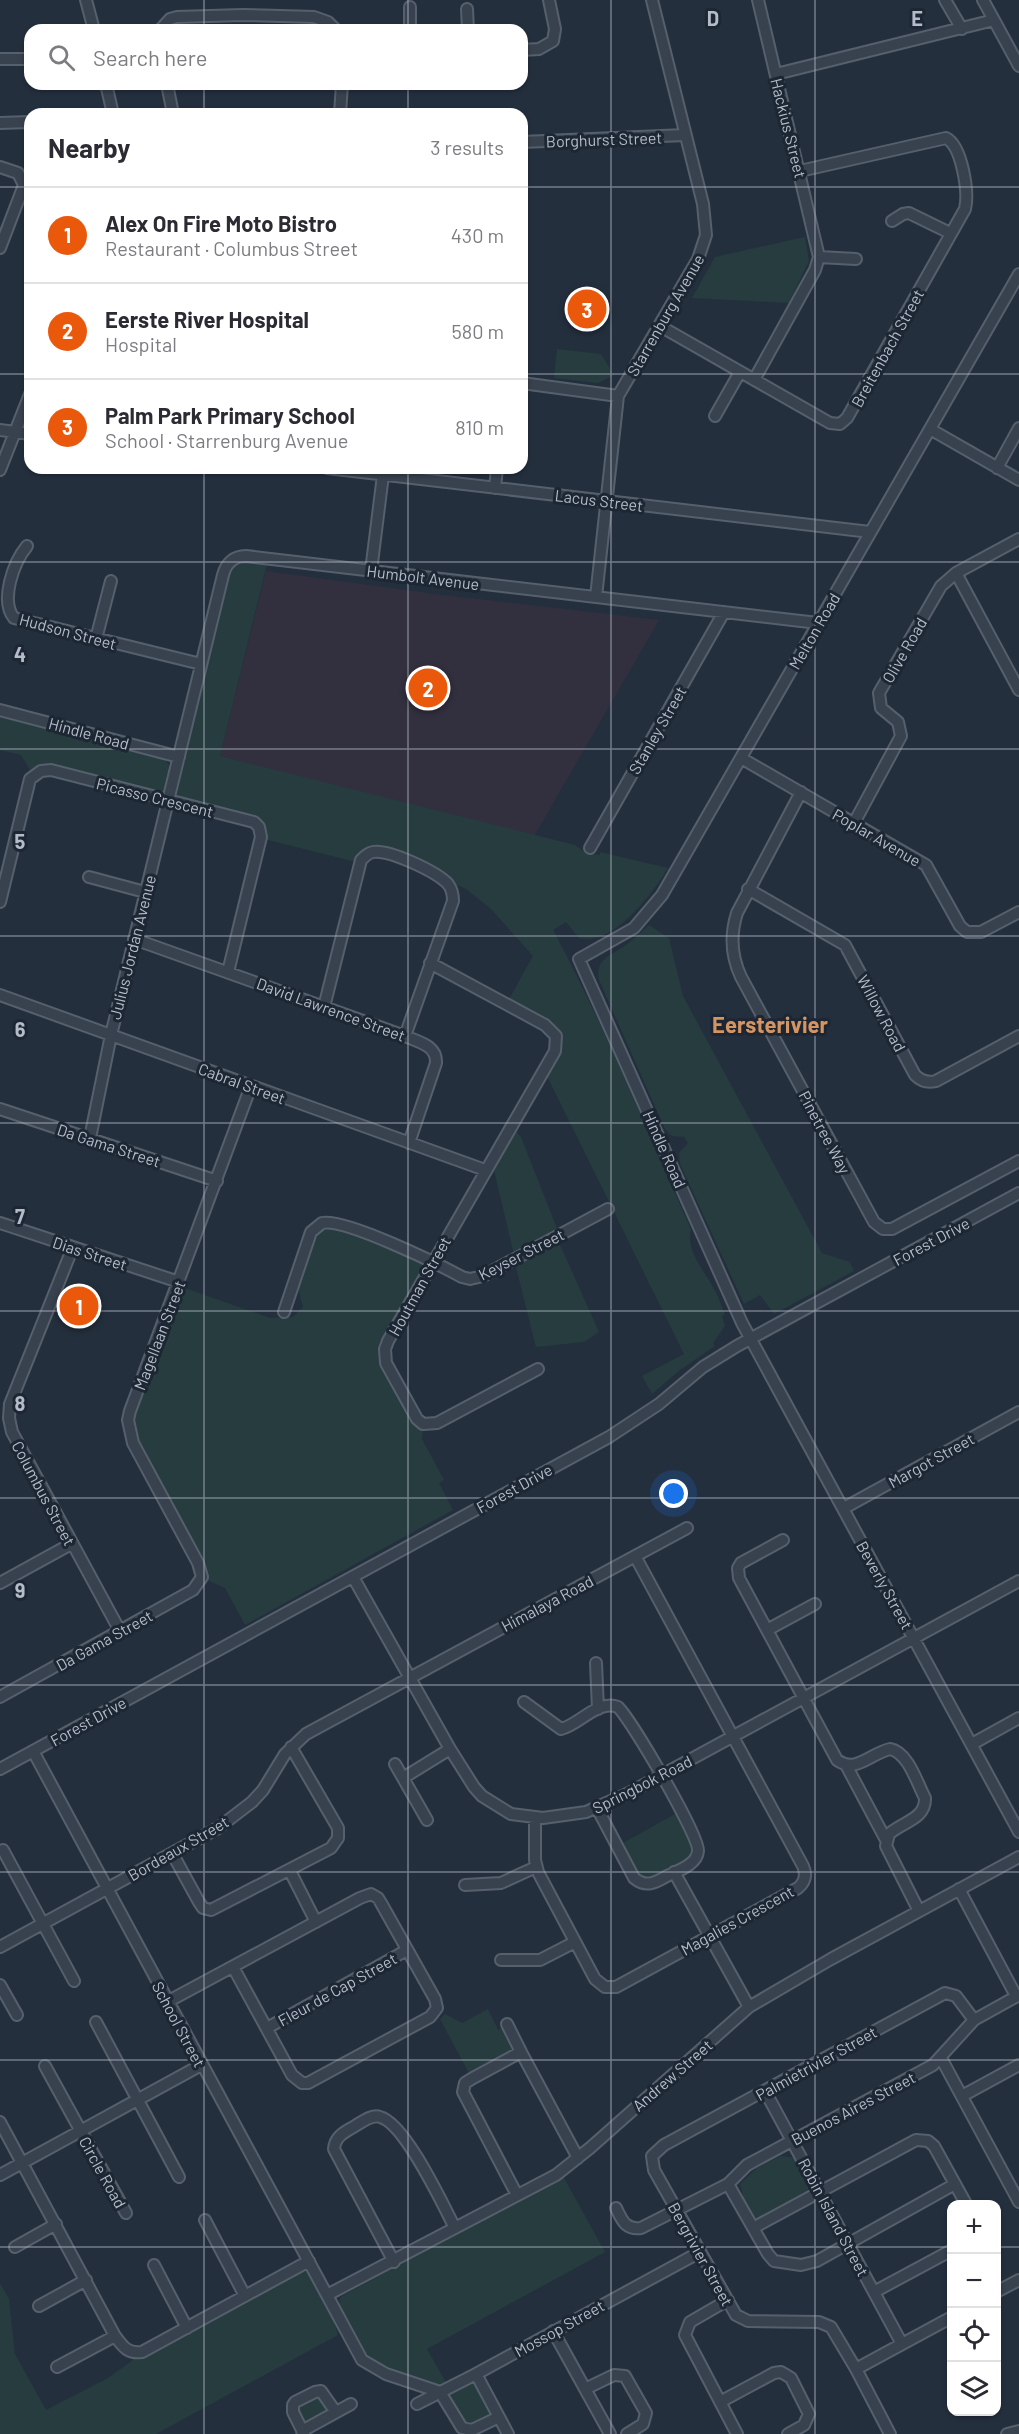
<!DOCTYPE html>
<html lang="en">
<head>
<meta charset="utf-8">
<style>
	body { margin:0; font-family:Barlow,sans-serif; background:#f2f2f3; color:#2b2b33 }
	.controls { position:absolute; right:18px; bottom:18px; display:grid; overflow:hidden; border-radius:12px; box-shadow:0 2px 4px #0004 }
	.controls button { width:54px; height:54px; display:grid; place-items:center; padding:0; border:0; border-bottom:2px solid #e1e1e2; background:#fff; color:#2b2b33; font:30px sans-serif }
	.you { position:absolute; left:674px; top:1494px; width:21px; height:21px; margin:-15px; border:4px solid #fff; border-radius:50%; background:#1a73e8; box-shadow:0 0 0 9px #1a73e833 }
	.badge { display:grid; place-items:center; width:39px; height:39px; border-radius:50%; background:#ea580c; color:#fff; font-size:20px; font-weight:700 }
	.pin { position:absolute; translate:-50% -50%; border:3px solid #fff; box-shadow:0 2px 6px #0006 }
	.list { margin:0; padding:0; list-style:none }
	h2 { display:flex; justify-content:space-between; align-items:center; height:78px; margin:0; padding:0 24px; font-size:26px }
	h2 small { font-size:20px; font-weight:400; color:#7c7c81 }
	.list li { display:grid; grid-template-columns:39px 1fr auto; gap:18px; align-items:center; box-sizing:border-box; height:96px; padding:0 24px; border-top:2px solid #e1e1e2 }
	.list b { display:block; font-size:22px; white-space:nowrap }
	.list p { margin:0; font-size:20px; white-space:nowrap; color:#7c7c81 }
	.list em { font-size:20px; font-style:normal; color:#7c7c81 }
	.icon { flex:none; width:33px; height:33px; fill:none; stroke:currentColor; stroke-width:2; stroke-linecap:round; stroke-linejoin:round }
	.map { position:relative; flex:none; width:1019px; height:2434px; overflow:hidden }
	.search { position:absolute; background:#fff; box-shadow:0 2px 4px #0004; left:24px; top:24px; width:504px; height:66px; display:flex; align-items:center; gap:15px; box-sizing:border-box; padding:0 21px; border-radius:18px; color:#7c7c81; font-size:22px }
	.panel { position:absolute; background:#fff; box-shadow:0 2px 4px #0004; left:24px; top:108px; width:504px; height:366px; border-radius:18px }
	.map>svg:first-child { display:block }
	.medical { fill:#32303f }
	.green { fill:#263c3f }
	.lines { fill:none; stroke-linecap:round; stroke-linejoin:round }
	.minor-casing { stroke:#565f6c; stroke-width:14 }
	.minor { stroke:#38414e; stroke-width:10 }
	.grid { fill:none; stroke:#b4bcc9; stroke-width:1.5; stroke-opacity:0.55 }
	.labels { text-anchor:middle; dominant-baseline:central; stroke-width:6; stroke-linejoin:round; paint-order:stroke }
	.street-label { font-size:16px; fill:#b4bcc9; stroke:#1d2633 }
	.district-label { font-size:22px; font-weight:bold; fill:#d59563; stroke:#1d2633 }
	.grid-label { font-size:20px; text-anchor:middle; font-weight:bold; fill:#b4bcc9; stroke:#1d2633; stroke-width:6; stroke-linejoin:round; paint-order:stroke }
</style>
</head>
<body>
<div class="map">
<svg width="1019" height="2434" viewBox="0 0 1019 2434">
	<rect width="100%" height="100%" fill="#242f3e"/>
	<!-- medical -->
	<path class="medical" d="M266 571 442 595 659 620 534 836 220 756Z"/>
	<!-- green -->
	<path class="green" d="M805 237 809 261 789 303 692 298 715 257Z
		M557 349 601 354 614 375 598 383 554 378Z
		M245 562 267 564 220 756 575 845 586 853 600 855V852L668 868C653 893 613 947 579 938L566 922 553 930C605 1026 646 1129 691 1229 685 1250 704 1270 713 1287 718 1295 721 1305 725 1314L722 1316 725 1326 713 1343 715 1346 680 1370 652 1394 642 1376 684 1354 547 1076C551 1068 558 1059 560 1050 569 1023 526 1010 508 1001L533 956 491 909 466 889 379 849 356 862 264 839V831L179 799 177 794 228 575 234 567Z
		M0 715 164 758 171 768 165 792 162 794 40 767 31 772 21 755 0 750Z
		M649 925 669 938 683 996 822 1253 850 1262 854 1271 774 1314 760 1295 744 1304 680 1164 679 1153 688 1143 684 1137 672 1136 665 1129 599 980C595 961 608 956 622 948 632 941 640 933 649 925Z
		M515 1130 521 1137 558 1231 514 1255 493 1166Z
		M332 1227 417 1257 422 1264 423 1274 382 1344 423 1429 422 1439 444 1480 439 1483 453 1510 245 1625 225 1588 207 1580 206 1567 136 1436 134 1416 179 1286 270 1318 293 1317 303 1307 297 1284 317 1230Z
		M558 1240 599 1332 584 1342 536 1347 515 1263Z
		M677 1813 695 1848 690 1859 651 1881 639 1876 621 1844Z
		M488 2009 498 2030 506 2026 514 2050 470 2075 440 2019 445 2014 462 2023Z
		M781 2156 797 2158 812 2189 761 2220C750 2218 747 2206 742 2198L743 2196 740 2184 757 2168Z
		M563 2176 605 2252 427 2349 447 2384 434 2386 373 2363 360 2346 340 2308 339 2300 342 2296Z
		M306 2271 311 2273 331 2309 338 2335 156 2434H0V2283L9 2299 15 2354 46 2410 108 2378 137 2357 298 2272Z
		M473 2381 476 2382 492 2414 468 2427 448 2394Z
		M316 2396H324L329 2406 327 2411 307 2423 301 2421 296 2410 298 2406Z"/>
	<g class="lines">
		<defs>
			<path id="minor" d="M86 0 94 30
				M945 0 962 29
				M983 0 1019 66
				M410 7V30
				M467 9 468 30
				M160 30 170 19 177 17 243 15 314 17 328 22 336 30
				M522 50 539 49 553 41 555 29 549 0
				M0 59H27
				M776 74 994 20
				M106 84 113 114
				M167 84 173 114
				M340 114 342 84
				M0 123 30 122
				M522 142 685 135
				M0 167 18 173 24 185 0 248
				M892 221 903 214 909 213 950 233
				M819 257 856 259
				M1019 274 662 895 634 928 579 959 742 1323 1019 1832
				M660 326 830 423 840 424 847 418 965 209C969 192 962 146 946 138L800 171
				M754 380 815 270 819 257 758 0
				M522 383 618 396
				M715 416 740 372
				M930 429 1019 480
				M0 430 30 434
				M327 468 870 532
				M997 468 1019 428
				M0 470 30 394
				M495 488 497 468
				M27 546C13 563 0 601 14 618L201 664
				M371 571 383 475
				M956 573 1019 690
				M596 597 618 396 698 259 706 235 703 204 652 0
				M96 639 111 581
				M0 710 179 757
				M741 758 926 865 960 926 967 932H981L1019 912
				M801 792 737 913C730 935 731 956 741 977L874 1222 883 1229H892L1019 1161
				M854 823 901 736 898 722 881 708 879 693 941 586 956 573 1019 539
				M590 848 724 612
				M89 877 145 892
				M748 889 845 945 915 1075C921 1081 928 1083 936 1081L1019 1036
				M0 902 30 779 41 771 51 770 254 822 259 827 261 837 228 972
				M134 939 405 1036C418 1042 437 1045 436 1063L409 1143
				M430 963 545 1025 556 1036 555 1051 388 1341 385 1349 386 1363 417 1419 423 1424 437 1423 538 1369
				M0 995 485 1170
				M324 1007 361 860C365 856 368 853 373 852 389 849 437 872 448 884 452 889 453 895 453 901L405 1036
				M0 1109 217 1181
				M90 1138 111 1035 223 575C226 563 234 556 246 556L818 623
				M0 1223 179 1282
				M73 1247 10 1404 9 1418 12 1432 120 1631
				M284 1312 311 1232 322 1223C345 1218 438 1264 462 1277L470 1279 483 1276 608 1209
				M844 1508 1019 1412
				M783 1540 741 1563 738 1568 739 1578 837 1760C856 1774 871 1753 890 1749 908 1752 917 1783 925 1798 926 1819 902 1822 889 1834L886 1846 919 1911
				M353 1577 450 1749 474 1787 482 1796 511 1814 543 1818 586 1812 627 1794 1019 1581
				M0 1583 71 1544
				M767 1630 815 1604
				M596 1663 598 1709
				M0 1697 193 1590 202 1577 198 1563 133 1443 128 1420 130 1411 251 1086
				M524 1702 561 1729C579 1725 598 1699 618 1707 632 1721 700 1837 698 1851 697 1865 677 1871 667 1876 655 1883 646 1888 634 1878L597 1808
				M972 1744 1019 1718
				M33 1751 362 2360 386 2374 440 2392
				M395 1764 427 1820
				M846 1765 886 1840
				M0 1769 609 1437 659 1404 703 1367 737 1346 1019 1193
				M403 1778 450 1749
				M535 1818V1860L538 1872 595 1979 605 1987H616L798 1888C805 1882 807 1875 803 1866L635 1556
				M3 1850 74 1981
				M172 1853 199 1902 203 1908 211 1910 331 1848 338 1838V1828L291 1747
				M290 1871 316 1922
				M674 1872 749 2007
				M465 1885 501 1883 536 1867
				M959 1889 1016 1996
				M0 1947 218 1828 252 1802 263 1790 285 1754 306 1734 687 1528
				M501 1960H540L575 1942
				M0 1985 17 2015
				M167 2002 360 1898 371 1894 378 1898 381 1903 435 1999 437 2008 430 2017 308 2083H302L292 2075 233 1967
				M96 2022 179 2177
				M507 2024 521 2052
				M267 2028 407 1950
				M941 2058 1019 2202
				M45 2066 126 2213
				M765 2091 902 2344
				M962 2096 1019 2065
				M0 2122 115 2336C123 2347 128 2354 142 2352L309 2261
				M0 2175 201 2065
				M728 2184 768 2254 774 2261 801 2265 817 2261 955 2184
				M517 2195 463 2092 465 2083 473 2078 521 2052 578 2158
				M616 2208C622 2220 625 2230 641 2228L728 2184 747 2165 933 2065 974 2020 1019 1995
				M205 2220 245 2296
				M753 2228 916 2140 928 2141 934 2146 966 2204
				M15 2247 56 2224
				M394 2262 334 2149C335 2136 345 2132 355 2126 362 2122 372 2114 380 2117 405 2123 443 2205 455 2228
				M154 2265 187 2328
				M874 2292 952 2250
				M996 2292 1019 2280
				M327 2295 556 2175 590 2148 749 2007 831 1959 1019 1857
				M728 2300 690 2322 685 2335 737 2434
				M39 2306 86 2280
				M553 2331 610 2434
				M57 2367 115 2336
				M856 2369 952 2317
				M476 2374 508 2434
				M585 2389 614 2375 625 2376 646 2413 643 2424 627 2434
				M440 2392 462 2428 472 2430 499 2417
				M720 2402 774 2373 781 2372 791 2378 809 2414 804 2425 788 2434
				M417 2404 476 2374 700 2252
				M302 2431 351 2404
				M304 2434 293 2412V2405L295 2402 315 2392 321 2391 335 2411
				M890 2434 856 2369 831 2327 819 2322 748 2321 736 2315 654 2170 652 2156 664 2145 945 1993 956 1996 974 2020
				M1007 2434 1019 2431"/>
		</defs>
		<!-- minor casing -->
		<use href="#minor" class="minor-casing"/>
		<!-- minor -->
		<use href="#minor" class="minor"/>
	</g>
	<!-- grid -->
	<path class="grid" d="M204 0V30M408 0V30M611 0V2434M815 0V2434M204 84V114M408 84V114M0 187H30M522 187H1019M0 374H30M522 374H1019M204 468V2434M408 468V2434M0 562H1019M0 749H1019M0 936H1019M0 1123H1019M0 1311H1019M0 1498H1019M0 1685H1019M0 1872H1019M0 2060H1019M0 2247H952M996 2247H1019"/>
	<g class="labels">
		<!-- street labels -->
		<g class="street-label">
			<text transform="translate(789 128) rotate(76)">Hackius Street</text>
			<text transform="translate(604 139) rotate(-2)">Borghurst Street</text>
			<text transform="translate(665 315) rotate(-60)">Starrenburg Avenue</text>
			<text transform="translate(887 348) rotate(-61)">Breitenbach Street</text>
			<text transform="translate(599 500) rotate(7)">Lacus Street</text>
			<text transform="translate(423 577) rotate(7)">Humbolt Avenue</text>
			<text transform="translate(68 631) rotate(15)">Hudson Street</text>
			<text transform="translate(814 631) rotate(-60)">Melton Road</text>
			<text transform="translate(904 650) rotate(-60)">Olive Road</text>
			<text transform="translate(657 730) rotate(-60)">Stanley Street</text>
			<text transform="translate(89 733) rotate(15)">Hindle Road</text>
			<text transform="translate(155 797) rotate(14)">Picasso Crescent</text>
			<text transform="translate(877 837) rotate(30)">Poplar Avenue</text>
			<text transform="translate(132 947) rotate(-76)">Julius Jordan Avenue</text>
			<text transform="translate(331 1009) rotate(20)">David Lawrence Street</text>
			<text transform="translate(882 1013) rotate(62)">Willow Road</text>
			<text transform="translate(242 1083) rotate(20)">Cabral Street</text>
			<text transform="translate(825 1132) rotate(62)">Pinetree Way</text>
			<text transform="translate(109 1145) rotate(18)">Da Gama Street</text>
			<text transform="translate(665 1149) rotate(66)">Hindle Road</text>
			<text transform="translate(931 1241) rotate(-28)">Forest Drive</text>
			<text transform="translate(90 1253) rotate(18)">Dias Street</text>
			<text transform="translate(521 1254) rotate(-27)">Keyser Street</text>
			<text transform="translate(419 1286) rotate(-61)">Houtman Street</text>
			<text transform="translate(159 1335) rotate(-69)">Magellaan Street</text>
			<text transform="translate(931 1460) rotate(-29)">Margot Street</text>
			<text transform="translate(514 1488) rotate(-29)">Forest Drive</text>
			<text transform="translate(44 1493) rotate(62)">Columbus Street</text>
			<text transform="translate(885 1585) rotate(61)">Beverly Street</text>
			<text transform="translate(547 1603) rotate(-28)">Himalaya Road</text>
			<text transform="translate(104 1640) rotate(-29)">Da Gama Street</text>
			<text transform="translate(88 1721) rotate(-29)">Forest Drive</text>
			<text transform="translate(642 1784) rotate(-27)">Springbok Road</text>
			<text transform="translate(178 1848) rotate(-30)">Bordeaux Street</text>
			<text transform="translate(737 1920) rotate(-29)">Magalies Crescent</text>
			<text transform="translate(337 1989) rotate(-29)">Fleur de Cap Street</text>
			<text transform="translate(179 2024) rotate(62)">School Street</text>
			<text transform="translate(816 2063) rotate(-29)">Palmietrivier Street</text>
			<text transform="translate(672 2075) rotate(-41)">Andrew Street</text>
			<text transform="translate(853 2108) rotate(-28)">Buenos Aires Street</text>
			<text transform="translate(103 2172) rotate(61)">Circle Road</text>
			<text transform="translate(834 2217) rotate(62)">Robin Island Street</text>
			<text transform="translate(701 2254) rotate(61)">Bergrivier Street</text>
			<text transform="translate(559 2328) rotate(-29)">Mossop Street</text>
		</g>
		<!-- district labels -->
		<g class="district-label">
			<text x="770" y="1024">Eersterivier</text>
		</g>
	</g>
	<g class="grid-label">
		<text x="713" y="26">D</text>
		<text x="917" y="26">E</text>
		<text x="20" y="662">4</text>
		<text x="20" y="849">5</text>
		<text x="20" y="1037">6</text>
		<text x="20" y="1224">7</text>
		<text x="20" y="1411">8</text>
		<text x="20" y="1598">9</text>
	</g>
</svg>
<div class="controls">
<button>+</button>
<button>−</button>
<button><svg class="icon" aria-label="locate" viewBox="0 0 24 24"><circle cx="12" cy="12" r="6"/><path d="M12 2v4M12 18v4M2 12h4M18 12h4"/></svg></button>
<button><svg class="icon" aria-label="layers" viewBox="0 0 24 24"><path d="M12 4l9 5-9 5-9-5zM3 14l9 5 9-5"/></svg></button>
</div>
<div class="you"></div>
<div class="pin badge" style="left:79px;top:1306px">1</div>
<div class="pin badge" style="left:428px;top:688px">2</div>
<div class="pin badge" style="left:587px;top:309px">3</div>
<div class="search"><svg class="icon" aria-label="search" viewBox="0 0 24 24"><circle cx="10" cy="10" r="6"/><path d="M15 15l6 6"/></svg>Search here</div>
<section class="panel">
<h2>Nearby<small>3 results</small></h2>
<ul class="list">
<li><span class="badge">1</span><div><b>Alex On Fire Moto Bistro</b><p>Restaurant · Columbus Street</p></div><em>430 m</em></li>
<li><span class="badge">2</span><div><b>Eerste River Hospital</b><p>Hospital</p></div><em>580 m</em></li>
<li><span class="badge">3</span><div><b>Palm Park Primary School</b><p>School · Starrenburg Avenue</p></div><em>810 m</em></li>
</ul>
</section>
</div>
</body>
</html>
